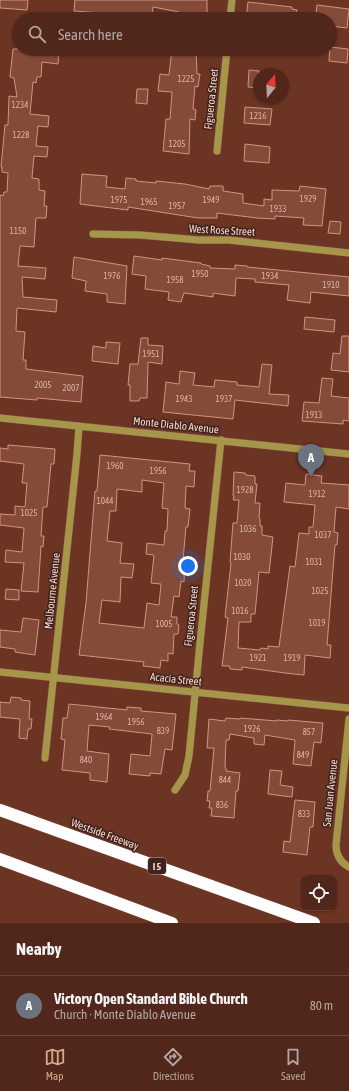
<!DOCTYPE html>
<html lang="en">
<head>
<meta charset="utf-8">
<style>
	body { margin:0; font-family:"Asap Condensed",sans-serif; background:#5a3327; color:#f1f3f6 }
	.controls { position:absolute; right:12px; bottom:12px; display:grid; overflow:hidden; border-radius:8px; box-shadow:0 1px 3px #0004 }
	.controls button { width:36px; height:36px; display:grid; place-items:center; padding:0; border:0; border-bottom:1px solid #674439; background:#50271a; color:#f1f3f6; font:20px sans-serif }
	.compass { position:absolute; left:253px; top:68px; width:36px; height:36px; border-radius:50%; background:#50271a; box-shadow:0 1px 3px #0004; rotate:18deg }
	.you { position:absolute; left:188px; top:566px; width:14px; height:14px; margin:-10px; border:3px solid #fff; border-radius:50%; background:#1a73e8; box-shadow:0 0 0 6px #1a73e833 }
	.badge { display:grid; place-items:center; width:26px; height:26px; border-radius:50%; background:#d6ab8b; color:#fff; font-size:13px; font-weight:700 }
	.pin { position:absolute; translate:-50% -33px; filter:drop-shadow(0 1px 2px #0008) }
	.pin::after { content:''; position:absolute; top:21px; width:14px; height:12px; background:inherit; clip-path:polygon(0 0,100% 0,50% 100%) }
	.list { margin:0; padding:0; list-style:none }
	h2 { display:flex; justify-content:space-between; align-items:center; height:52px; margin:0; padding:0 16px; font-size:17px }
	h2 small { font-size:13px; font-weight:400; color:#b4a5a2 }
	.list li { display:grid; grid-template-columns:26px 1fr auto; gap:12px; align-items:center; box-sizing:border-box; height:60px; padding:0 16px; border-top:1px solid #674439 }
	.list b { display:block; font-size:15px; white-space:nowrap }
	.list p { margin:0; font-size:13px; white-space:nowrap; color:#b4a5a2 }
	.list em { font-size:13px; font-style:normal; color:#b4a5a2 }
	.icon { flex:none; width:22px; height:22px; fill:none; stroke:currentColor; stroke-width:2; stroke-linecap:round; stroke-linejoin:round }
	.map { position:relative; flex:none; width:349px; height:923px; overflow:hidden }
	.search { position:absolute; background:#50271a; box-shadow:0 1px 3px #0004; left:12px; right:12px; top:12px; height:44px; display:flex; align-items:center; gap:10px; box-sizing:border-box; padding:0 14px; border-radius:22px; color:#b4a5a2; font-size:15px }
	.sheet { height:112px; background:#50271a }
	nav { display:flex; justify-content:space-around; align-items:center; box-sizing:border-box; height:56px; border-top:1px solid #674439; background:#50271a; font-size:11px; color:#b4a5a2 }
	nav a { display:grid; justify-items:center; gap:2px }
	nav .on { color:#d6ab8b }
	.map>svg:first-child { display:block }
	.building { fill:#854b39; stroke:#d49380; fill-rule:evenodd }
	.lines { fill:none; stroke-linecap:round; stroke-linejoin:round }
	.minor-casing { stroke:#845141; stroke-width:8 }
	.highway-casing { stroke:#845141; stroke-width:13 }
	.minor { stroke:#a6964a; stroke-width:7 }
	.highway { stroke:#fff; stroke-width:12 }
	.labels { text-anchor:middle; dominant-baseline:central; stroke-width:3; stroke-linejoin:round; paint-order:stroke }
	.number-label { font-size:9px; fill:#dab2a6 }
	.shield { fill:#3e241d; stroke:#c09f96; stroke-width:1 }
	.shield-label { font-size:10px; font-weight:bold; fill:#f7d4ca }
	.street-label { font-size:11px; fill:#f7d4ca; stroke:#3e241d }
</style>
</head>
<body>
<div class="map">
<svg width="349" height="923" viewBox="0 0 349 923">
	<rect width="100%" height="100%" fill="#6b3423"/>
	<!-- building -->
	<path class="building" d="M0 0H28L27 10 0 8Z
		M75 0H207V18L179 16V12L153 7 152 17 139 16 140 19H128L129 15 74 11Z
		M248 2 292 7V9L297 10 296 19H246Z
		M317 5 349 9 347 28 330 26V19H315Z
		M330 47 348 49 347 63 329 61Z
		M13 49H36L35 50 59 53 58 64 42 62 41 77H37L36 83 33 82 30 114 49 116 48 127 38 126 36 146 48 147 47 157 34 156 32 178 39 179V190L45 191 44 206H47L46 218H36L34 247 20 246 18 266 46 268 45 279 22 277 23 297 57 300 56 312 17 308 16 331 25 332 23 360H26V369L83 376 81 402 37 398V400L0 397V195L3 196 4 192H7L8 173 2 172V167H1L5 125H8L9 96 17 97 14 78 10 77Z
		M172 49H196L197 74H200L198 87 195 86 193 109 196 110 195 120 190 119 189 154 163 151 166 119H170L172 92 158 91 160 74 169 75Z
		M249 70 259 71V88L248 87Z
		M137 89H148L147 104 136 103Z
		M245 107 272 109 270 125 244 123Z
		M245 144 270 147 269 163 244 161Z
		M82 174 107 176 106 187 125 189 126 178 136 179V181L156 183V181L185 184 209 189 210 186H223V191L243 194V203L264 206V199L272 200V190L299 191 300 186 326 189 322 226 303 225 304 218 275 216V219L257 218 217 213V218H198L128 207V210L80 204Z
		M330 221 341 222 340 234 328 233Z
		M134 256 162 260V258L201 263V264L210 266V268L235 269V265L247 266V267L349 277V296L311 292 310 303 287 300 289 285 255 282V279L236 278 235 296 213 293V297L184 293 181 302 168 300 169 292 145 289 146 276 132 274Z
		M74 257 127 266 125 304 107 302V294L85 291 86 281 72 278Z
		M305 317 335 320 334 332 304 329Z
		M342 336H349V372L331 370 333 353 340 354Z
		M141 338H148V345L163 346 162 364 148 362 147 398H140L139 401H130V385H128L130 364H138Z
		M106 342 120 343 118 364 92 361 93 346 106 348Z
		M262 364 272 365 269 394 289 395 288 406 235 400 233 419 163 412 166 382 179 384 180 371 195 373 193 385 214 387 215 380 237 382V385L259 387Z
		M322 378 333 379 331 396 349 398V421L343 420V424L302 421 304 402 319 403Z
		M8 445 55 449 54 464H51L47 507H43L41 536H44L43 547 41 546 38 592 21 591 24 563 5 562 6 550 22 552 24 528 0 525V514L15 515V506L25 507 27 483H22L24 464 0 461V448L8 449Z
		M100 455 190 464 189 471H195L194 487 186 486 185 508 190 509 188 527H186L183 560 185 561 184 582 181 581 179 597 174 596 171 617H177V624L179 625 178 634H174L173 654 168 653V661L161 660 160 668 143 666 144 662 79 655 86 603 95 491H97ZM142 480 164 483 162 508 168 509 167 531H165L164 545 147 543 146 554 154 555 151 583 161 584 159 605 147 603 144 628 99 623 102 600 120 602 121 577 132 578 134 564 120 563 122 543 107 541 110 511H116L117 489 142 492Z
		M234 472 245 473 246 475 255 476V484H257L255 503H260L259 518 260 519V526H262V535L273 537 269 573 259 572 255 614H251V622H239L238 648 260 650 261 648 268 649V646L279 647 290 566 295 567 299 533 309 534V527H313L315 505 284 502 286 483 305 485 306 474 322 476 321 483 349 485V509L336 507 334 532 338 533 337 545H335L327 645H331L330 658 305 655 304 675 285 673 242 667V670L230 669V666H222L228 618 225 617 231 563 230 562 233 523H237L239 500H233L234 496H233Z
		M6 589 19 590V600L5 599Z
		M23 618 39 620 35 655 15 652V649L0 647V630L21 632Z
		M11 697 21 698V700L30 701 29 719H32L31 729H28L27 739 19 738 20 719 0 717V702L10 703Z
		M69 704 127 710V707L141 708V711L176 714 172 750 165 749 161 774 150 773V776L129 774 131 754 150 756 152 734 109 729 110 727 89 725 87 751 109 754 107 782 90 780V773L62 770 65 740 61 739 63 718H67Z
		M226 718 240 719V718L277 721V720L288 721V720L323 723 321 743 314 742 311 766 293 764 295 740 265 735 264 745 254 744V738L230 734 229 740H226L225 767 226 768V771L240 773 238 791H236L234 818 211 816 212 808H209L210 801H207L208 791H210L214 748H207L209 719 225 721Z
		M270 770 282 771 280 785 293 787 292 797 268 794Z
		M295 800 315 802 313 827H310L307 855 283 852 284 841 290 842Z"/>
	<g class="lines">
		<defs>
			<path id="minor" d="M230 19 232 0
				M217 151 227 49
				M93 234 140 235 199 240H229L349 253
				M0 418 349 454
				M0 672 349 708
				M349 719 336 845C336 855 340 862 349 867
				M45 758 77 454 79 426
				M175 790 185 775 189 756 200 643 221 440"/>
			<path id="highway" d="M0 810 314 923
				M0 859 172 923"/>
		</defs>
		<!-- minor casing -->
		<use href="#minor" class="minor-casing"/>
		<!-- highway casing -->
		<use href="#highway" class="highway-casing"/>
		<!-- minor -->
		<use href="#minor" class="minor"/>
		<!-- highway -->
		<use href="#highway" class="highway"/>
	</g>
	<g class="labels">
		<!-- number labels -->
		<g class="number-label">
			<text x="186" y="79">1225</text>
			<text x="20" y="105">1234</text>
			<text x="258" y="116">1216</text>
			<text x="21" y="135">1228</text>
			<text x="177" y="144">1205</text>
			<text x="308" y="199">1929</text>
			<text x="119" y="200">1975</text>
			<text x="211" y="200">1949</text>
			<text x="149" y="202">1965</text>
			<text x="177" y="206">1957</text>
			<text x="278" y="209">1933</text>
			<text x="18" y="231">1150</text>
			<text x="200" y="274">1950</text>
			<text x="112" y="276">1976</text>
			<text x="270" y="276">1934</text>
			<text x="175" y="280">1958</text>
			<text x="331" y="285">1910</text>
			<text x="151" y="354">1951</text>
			<text x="43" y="385">2005</text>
			<text x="71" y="388">2007</text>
			<text x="184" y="399">1943</text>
			<text x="224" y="399">1937</text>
			<text x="314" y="415">1913</text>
			<text x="115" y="466">1960</text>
			<text x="158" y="471">1956</text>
			<text x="245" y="490">1928</text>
			<text x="317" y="494">1912</text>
			<text x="105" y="501">1044</text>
			<text x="29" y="513">1025</text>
			<text x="248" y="529">1036</text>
			<text x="323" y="535">1037</text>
			<text x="242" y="557">1030</text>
			<text x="314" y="562">1031</text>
			<text x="243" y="583">1020</text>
			<text x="320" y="591">1025</text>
			<text x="240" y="611">1016</text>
			<text x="317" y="623">1019</text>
			<text x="164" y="624">1005</text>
			<text x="258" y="658">1921</text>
			<text x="292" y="658">1919</text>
			<text x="104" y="717">1964</text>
			<text x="136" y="722">1956</text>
			<text x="252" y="729">1926</text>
			<text x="163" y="731">839</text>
			<text x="309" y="732">857</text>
			<text x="303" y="755">849</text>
			<text x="86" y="760">840</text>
			<text x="225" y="780">844</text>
			<text x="222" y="805">836</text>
			<text x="304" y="814">833</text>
		</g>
		<!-- shield labels -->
		<rect class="shield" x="148" y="858" width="18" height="16" rx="3"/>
		<g class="shield-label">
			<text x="157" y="866">I 5</text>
		</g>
		<!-- street labels -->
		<g class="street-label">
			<text transform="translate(211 99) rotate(-84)">Figueroa Street</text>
			<text transform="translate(222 230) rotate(3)">West Rose Street</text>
			<text transform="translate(176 425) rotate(6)">Monte Diablo Avenue</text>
			<text transform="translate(52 591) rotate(-84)">Melbourne Avenue</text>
			<text transform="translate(191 616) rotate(-84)">Figueroa Street</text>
			<text transform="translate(176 679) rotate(6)">Acacia Street</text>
			<text transform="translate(330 793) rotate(-84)">San Juan Avenue</text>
			<text transform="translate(105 834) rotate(20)">Westside Freeway</text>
		</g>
	</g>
</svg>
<div class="controls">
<button><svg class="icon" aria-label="locate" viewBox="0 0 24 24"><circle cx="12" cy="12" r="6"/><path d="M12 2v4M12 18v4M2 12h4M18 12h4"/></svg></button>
</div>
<svg class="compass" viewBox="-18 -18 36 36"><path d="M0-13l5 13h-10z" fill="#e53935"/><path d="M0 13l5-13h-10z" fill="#b4a5a2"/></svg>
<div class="you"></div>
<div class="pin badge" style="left:311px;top:477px;background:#6b7280">A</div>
<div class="search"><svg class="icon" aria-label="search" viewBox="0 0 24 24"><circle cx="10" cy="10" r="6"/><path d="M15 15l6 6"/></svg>Search here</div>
</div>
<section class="sheet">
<h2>Nearby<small></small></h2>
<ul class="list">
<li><span class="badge" style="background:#6b7280">A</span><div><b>Victory Open Standard Bible Church</b><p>Church · Monte Diablo Avenue</p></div><em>80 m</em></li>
</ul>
</section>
<nav>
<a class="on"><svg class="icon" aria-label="map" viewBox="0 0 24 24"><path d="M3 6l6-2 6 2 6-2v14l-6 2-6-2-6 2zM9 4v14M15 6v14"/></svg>Map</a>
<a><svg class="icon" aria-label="directions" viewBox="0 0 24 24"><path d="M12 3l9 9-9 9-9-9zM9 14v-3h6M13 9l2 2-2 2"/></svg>Directions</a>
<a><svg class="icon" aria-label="saved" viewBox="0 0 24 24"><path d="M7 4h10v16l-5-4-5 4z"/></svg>Saved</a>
</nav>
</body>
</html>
